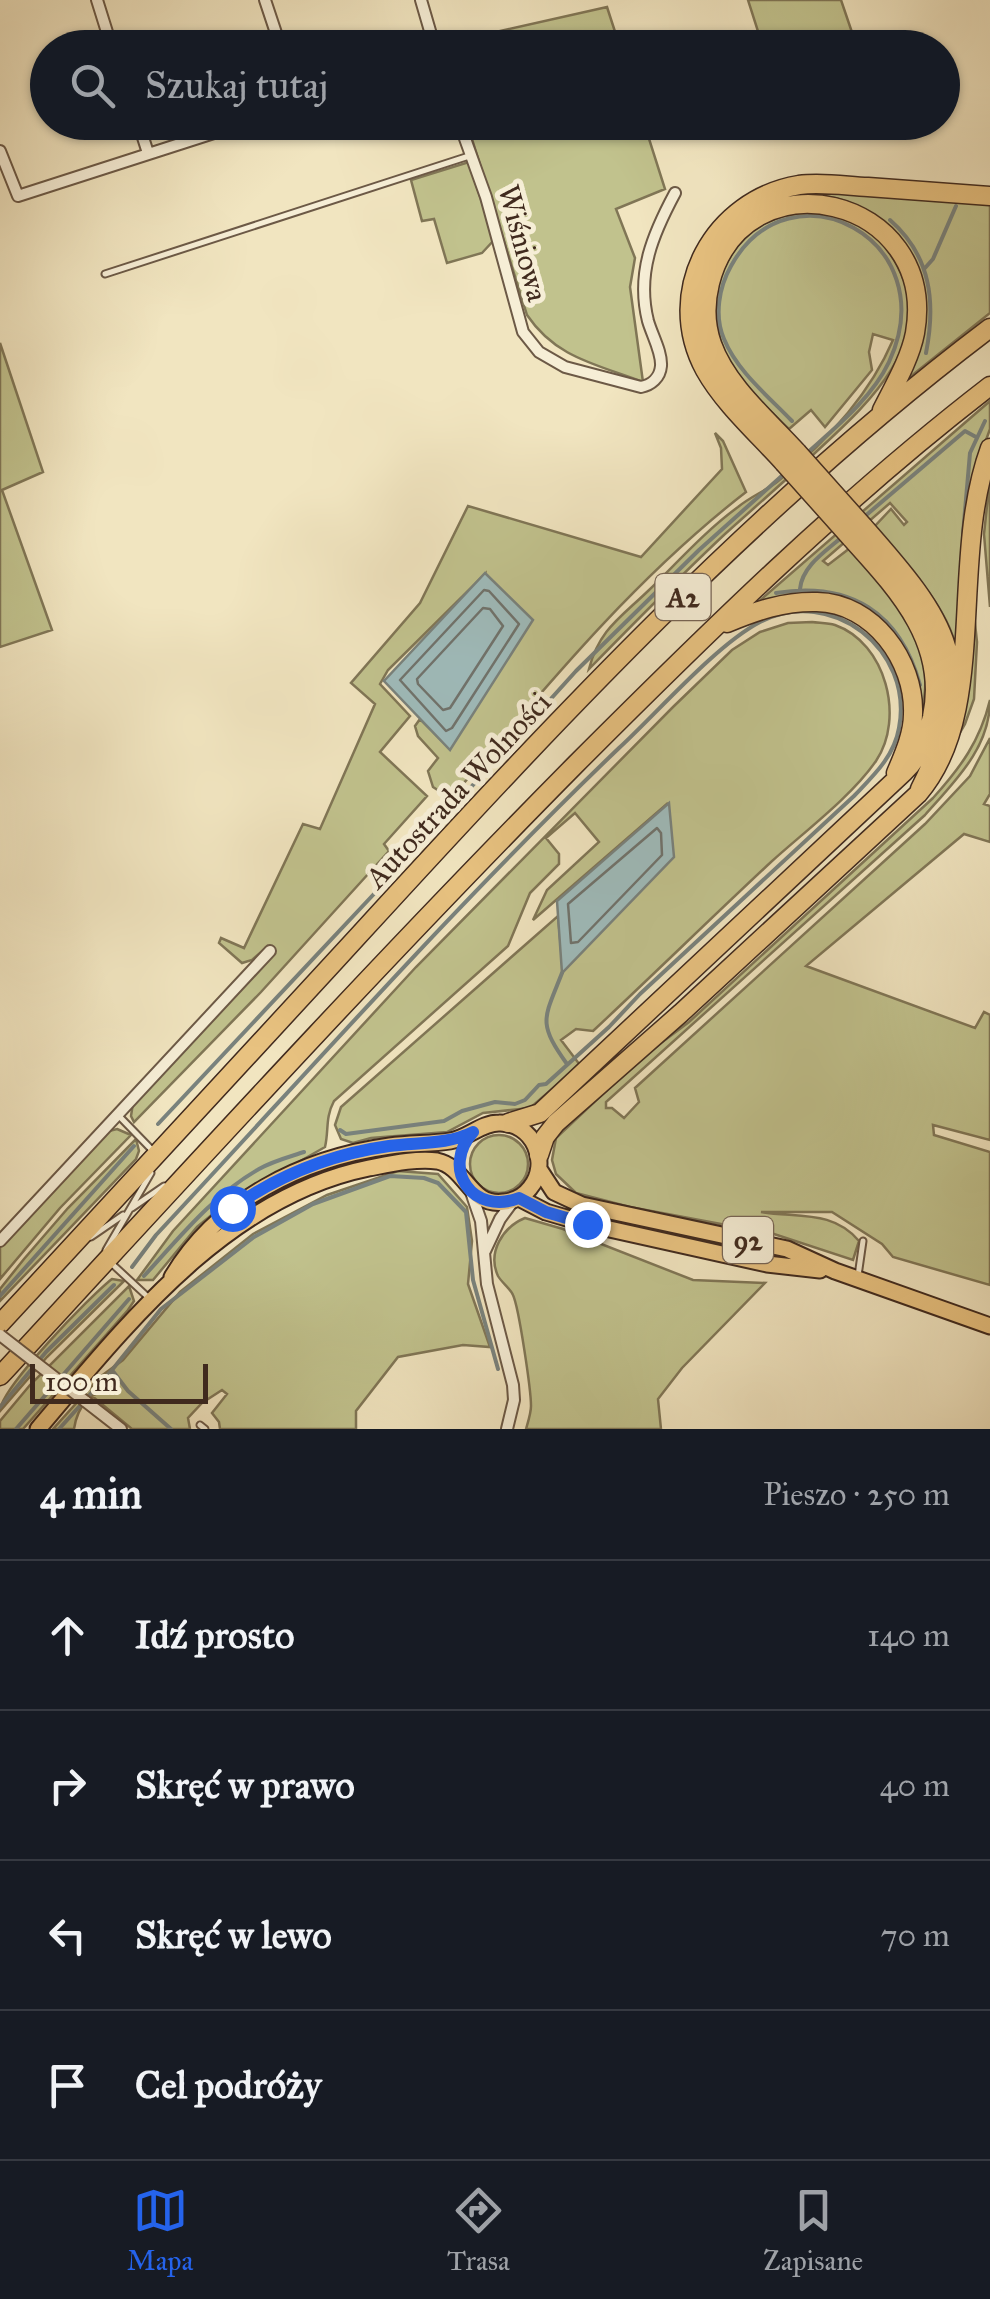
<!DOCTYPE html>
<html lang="pl">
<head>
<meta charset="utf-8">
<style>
	body { margin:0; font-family:"IM FELL Great Primer",serif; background:#20242c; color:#f1f3f6 }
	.scale { position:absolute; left:30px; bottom:25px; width:178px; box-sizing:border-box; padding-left:10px; border:5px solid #402a1e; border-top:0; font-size:28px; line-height:35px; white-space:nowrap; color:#402a1e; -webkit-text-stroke:8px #f6eed6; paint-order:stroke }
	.stop { position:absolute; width:30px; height:30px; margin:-22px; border:8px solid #2563eb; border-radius:50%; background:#fff }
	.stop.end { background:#2563eb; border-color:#fff; box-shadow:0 2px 10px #0008 }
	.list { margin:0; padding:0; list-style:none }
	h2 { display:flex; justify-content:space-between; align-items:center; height:130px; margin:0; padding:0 40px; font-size:42px }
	h2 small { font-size:32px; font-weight:400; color:#9ea1a6 }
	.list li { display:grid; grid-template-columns:65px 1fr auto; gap:30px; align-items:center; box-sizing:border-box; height:150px; padding:0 40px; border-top:2px solid #363941 }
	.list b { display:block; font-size:38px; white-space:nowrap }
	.list em { font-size:32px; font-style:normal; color:#9ea1a6 }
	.icon { flex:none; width:55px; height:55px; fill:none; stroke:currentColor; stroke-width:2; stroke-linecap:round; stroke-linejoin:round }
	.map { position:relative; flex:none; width:990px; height:1429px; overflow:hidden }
	.search { position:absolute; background:#171b24; box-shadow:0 2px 8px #0004; left:30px; right:30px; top:30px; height:110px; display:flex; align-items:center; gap:25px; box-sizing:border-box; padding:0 35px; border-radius:55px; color:#9ea1a6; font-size:38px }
	.sheet { height:730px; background:#171b24 }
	nav { display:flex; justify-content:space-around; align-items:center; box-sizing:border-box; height:140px; border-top:2px solid #363941; background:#171b24; font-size:28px; color:#9ea1a6 }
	nav a { display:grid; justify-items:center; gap:5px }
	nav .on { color:#2563eb }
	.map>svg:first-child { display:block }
	.green { fill:#c1c28d; stroke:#807656; stroke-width:2.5 }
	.water { fill:#9fbcbc; stroke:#79827d; stroke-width:2.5 }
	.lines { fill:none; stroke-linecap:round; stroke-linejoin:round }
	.shore { stroke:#70736d; stroke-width:2.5 }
	.stream { stroke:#79827d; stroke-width:4 }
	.service-casing { stroke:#6c5946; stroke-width:9 }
	.minor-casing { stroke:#6c5946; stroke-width:14 }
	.primary-casing { stroke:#402a1e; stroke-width:19 }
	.motorway-casing { stroke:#402a1e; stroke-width:21 }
	.service { stroke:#f6eed6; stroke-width:5 }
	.minor { stroke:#f6eed6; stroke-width:10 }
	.primary { stroke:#e8c280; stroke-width:15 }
	.motorway { stroke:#e8c280; stroke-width:18 }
	.minor-bridge-casing { stroke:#6c5946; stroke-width:14; stroke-linecap:butt }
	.motorway-bridge-casing { stroke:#402a1e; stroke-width:21; stroke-linecap:butt }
	.minor-bridge { stroke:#f6eed6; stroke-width:10 }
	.motorway-bridge { stroke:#e8c280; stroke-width:18 }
	.route { stroke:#2563eb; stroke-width:12 }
	.labels { text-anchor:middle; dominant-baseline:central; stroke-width:10; stroke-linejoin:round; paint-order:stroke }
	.shield { fill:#f6eed6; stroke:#776555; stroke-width:2.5 }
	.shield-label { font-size:28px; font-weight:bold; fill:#402a1e }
	.street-label { font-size:30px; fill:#402a1e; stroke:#f6eed6 }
</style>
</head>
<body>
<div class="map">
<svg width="990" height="1429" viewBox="0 0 990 1429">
	<rect width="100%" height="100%" fill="#f1e5c0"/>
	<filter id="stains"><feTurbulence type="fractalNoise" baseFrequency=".002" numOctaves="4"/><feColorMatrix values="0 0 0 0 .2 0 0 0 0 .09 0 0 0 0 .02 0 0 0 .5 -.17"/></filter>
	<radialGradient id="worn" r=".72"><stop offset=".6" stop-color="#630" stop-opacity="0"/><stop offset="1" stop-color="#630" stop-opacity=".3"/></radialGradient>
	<!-- green -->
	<path class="green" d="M748 0H841L857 47H763Z
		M607 7 620 47 444 48 442 44Z
		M467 123H644L665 189 616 209 635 258 630 287 643 382C596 364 556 358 527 315Z
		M469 162 494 240 482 253 447 263 434 219 422 221 411 180Z
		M824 190 990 204V313L900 385C910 364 922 344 924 320 929 249 865 182 791 198 774 201 756 211 740 217L788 194Z
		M813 210C857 222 880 228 901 273 934 347 864 407 816 452 786 480 755 507 725 534 678 578 634 623 589 669 599 630 620 618 648 591 677 563 705 531 738 507 750 497 765 491 777 482 824 444 869 396 893 340L873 334 869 352 872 370 825 427 811 410 789 429C769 410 747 390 732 366 703 319 712 256 762 225 777 216 795 214 813 210Z
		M0 343 43 472 2 490 52 630 0 647Z
		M990 401V429L977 465 968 556 977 642 974 699 965 724 942 764C946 736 959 681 957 656 954 612 902 559 874 527L891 509 904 525 907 522 890 503 823 561 828 565 850 548C916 620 945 654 911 752L917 683 844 600 812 593 757 603Z
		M715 433 723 441 746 492C636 577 547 685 458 790L447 796 433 787 428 771 438 758 418 736 415 726 420 719 450 749 485 574 388 670 380 684 410 716 380 752 427 796 384 844 389 851 261 992 134 1122 131 1116 133 1103 273 949 268 946 252 960 242 963 219 943 221 938 244 948 303 824 320 829 375 704 351 683 420 603 468 506 641 557 722 469 721 448Z
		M990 478V607L984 534Z
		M812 622C819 623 828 623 835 625 886 643 905 718 876 761 851 797 804 832 771 862 711 918 653 975 593 1031L576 1029 561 1040 580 1065 530 1108 483 1113 447 1132 371 1138 353 1143 341 1139 335 1125 341 1107 558 916 563 972 668 803 533 920 547 890 599 842 575 813 546 838 559 854V864L530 893 508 946 334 1101C325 1118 329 1130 325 1147L225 1204 197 1227 153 1280H137L173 1231 416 967 673 707 732 650 760 632 788 623Z
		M990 700C990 748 955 781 925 815L606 1102V1108H612L624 1118 639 1102 635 1088 925 824 970 776 990 738V794L984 804 990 806V842L964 834 806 966 975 1028 984 1012 990 1015V1140L933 1125 934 1135 990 1152V1285L893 1257 882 1244 832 1212H761C798 1218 833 1210 859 1241L853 1260 774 1234 630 1207 576 1193 556 1174 552 1160 556 1138 641 1058 689 1022 933 798C961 767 980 741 990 700Z
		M117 1129 131 1135 60 1208 0 1279V1247L109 1131Z
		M470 1164a29 29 0 1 1 58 0a29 29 0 1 1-58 0Z
		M136 1139 139 1151 136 1159 0 1301V1289L24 1259 68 1208Z
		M398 1171 438 1174 467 1207 472 1241 468 1284 490 1347 463 1345 398 1357 356 1411V1429H220L219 1422 212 1413 227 1394 222 1390 202 1403 188 1418 190 1429H132L92 1396 114 1385C91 1393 78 1403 74 1429H53L100 1377 123 1360 180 1292 253 1234 327 1195Z
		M525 1218 563 1229 693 1280 765 1283 682 1368 658 1399 661 1429H526C528 1422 531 1413 531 1406 531 1390 519 1308 513 1295 510 1288 502 1283 498 1276 487 1252 503 1227 525 1218Z
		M112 1279 124 1281 47 1357 0 1411C0 1389 90 1296 112 1279Z
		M129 1286 134 1301 128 1310 23 1429H0V1421L30 1385Z"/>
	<!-- water -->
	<path class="water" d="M485 573 533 620 450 750 384 681Z
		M669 803 674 857 562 973 557 901Z"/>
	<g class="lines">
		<!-- shore -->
		<path class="shore" d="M484 590 489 591 519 624 452 728 446 731 400 680Z
			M483 608 490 609 503 626 450 708 443 710 418 684 417 679Z
			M657 828 661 833 662 855 578 942 571 943 568 904Z"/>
		<!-- stream -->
		<path class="stream" d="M890 220C931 256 936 302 926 353
			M925 268 933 259 956 206
			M792 421C768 396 737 371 724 339 714 316 719 287 731 266 790 159 946 239 889 362 872 398 836 427 807 453
			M864 517 965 431 976 437
			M963 534 970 453 985 421
			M800 589C802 566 826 551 842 537
			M776 593C851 581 900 613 920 685
			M562 973C544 1019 537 1022 567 1064
			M158 1124 388 879 576 671 699 550 785 473
			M132 1267 156 1235C309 1071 457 903 619 748 657 713 716 645 760 622 832 585 914 650 899 728 894 757 873 776 854 796L640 994 609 1027 546 1084 539 1085 525 1100 515 1104 495 1102 462 1111 444 1121 346 1134 340 1130
			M144 1276C179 1238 213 1195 259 1169 273 1161 289 1157 304 1152
			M0 1296 134 1146
			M112 1370 128 1391 171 1429
			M0 1407 46 1352 114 1285
			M16 1429 129 1299
			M59 1429 112 1370 161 1309 254 1237 313 1204 390 1176 424 1178 438 1183 466 1212 473 1280 498 1369"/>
		<defs>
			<path id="service" d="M105 274 469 156
				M119 1116 153 1151
				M132 1208 164 1186
				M91 1237 123 1215
				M106 1250 151 1173
				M110 1262 150 1299
				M858 1276 863 1241
				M200 1425 205 1429"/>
			<path id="minor" d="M97 0 112 48
				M265 0 281 48
				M421 0 435 48
				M138 122 148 153
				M459 122 486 197 523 332 539 352 565 367 641 387C651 385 660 378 661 366 662 352 652 335 648 321 636 273 653 234 675 193
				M0 151 18 196 248 122
				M471 1192 481 1221 487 1284 513 1385 514 1400 507 1429
				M0 1241 270 951
				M485 1251 500 1219 514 1200
				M85 1401 121 1429"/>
			<path id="primary" d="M539 1169 554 1192 582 1205 787 1249 835 1271 990 1326
				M519 1198 546 1212 587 1224 767 1264 820 1270
				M38 1429C127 1324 226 1197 369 1168 390 1164 417 1158 437 1161 467 1167 469 1207 504 1202 514 1201 524 1196 530 1188 551 1163 533 1122 499 1123 481 1123 468 1138 450 1141 431 1144 410 1143 390 1146 302 1158 218 1200 172 1277"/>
			<path id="motorway" d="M797 452C767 419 727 386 712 344 705 324 705 303 710 283 744 151 939 196 915 333 910 359 894 386 882 410
				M784 463C758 434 724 404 705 370 662 291 714 199 799 185 822 182 846 186 868 187 909 190 949 193 990 196
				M863 526C947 621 982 666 920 789
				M727 623C756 611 784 601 817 602 873 603 915 661 913 714 913 734 904 754 896 773
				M508 1123 540 1113 556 1098 904 772C920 757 927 737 932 717 948 642 897 589 851 538
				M539 1155 545 1137 556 1123 681 1013 918 794C990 711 948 563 990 448
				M0 1324C120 1194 240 1065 359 935 556 720 757 504 990 328
				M0 1376C190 1170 379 963 576 764 708 632 842 500 990 386"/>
		</defs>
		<!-- service casing -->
		<use href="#service" class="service-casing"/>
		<!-- minor casing -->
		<use href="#minor" class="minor-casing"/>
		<!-- primary casing -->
		<use href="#primary" class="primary-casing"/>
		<!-- motorway casing -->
		<use href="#motorway" class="motorway-casing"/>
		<!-- service -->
		<use href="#service" class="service"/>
		<!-- minor -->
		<use href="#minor" class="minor"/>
		<!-- primary -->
		<use href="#primary" class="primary"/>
		<!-- motorway -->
		<use href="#motorway" class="motorway"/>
		<defs>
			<path id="minor-bridge" d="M0 1335 85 1401"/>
			<path id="motorway-bridge" d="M797 452 863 526
				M784 463 851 538"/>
		</defs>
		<!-- minor-bridge casing -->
		<use href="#minor-bridge" class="minor-bridge-casing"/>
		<!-- motorway-bridge casing -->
		<use href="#motorway-bridge" class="motorway-bridge-casing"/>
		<!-- minor-bridge -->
		<use href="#minor-bridge" class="minor-bridge"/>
		<!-- motorway-bridge -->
		<use href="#motorway-bridge" class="motorway-bridge"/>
	</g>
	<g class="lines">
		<!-- route -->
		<path class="route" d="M232 1208C279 1175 332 1154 389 1146 417 1142 447 1145 473 1132 440 1169 473 1216 519 1198L546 1212 587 1224"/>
	</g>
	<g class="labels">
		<!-- shield labels -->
		<g class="shield">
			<rect x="655.5" y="574" width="55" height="46" rx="8"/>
			<rect x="723" y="1217" width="50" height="46" rx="8"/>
		</g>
		<g class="shield-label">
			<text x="683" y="597">A2</text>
			<text x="748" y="1240">92</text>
		</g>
		<!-- street labels -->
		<g class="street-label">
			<text transform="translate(523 243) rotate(75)">Wiśniowa</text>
			<text transform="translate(458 790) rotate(-47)">Autostrada Wolności</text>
		</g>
	</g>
	<rect width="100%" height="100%" filter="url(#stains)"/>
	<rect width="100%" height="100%" fill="url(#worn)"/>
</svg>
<div class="scale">100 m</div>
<div class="stop" style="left:232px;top:1208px"></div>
<div class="stop end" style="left:587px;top:1224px"></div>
<div class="search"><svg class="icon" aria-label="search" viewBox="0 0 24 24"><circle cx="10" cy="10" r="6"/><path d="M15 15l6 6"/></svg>Szukaj tutaj</div>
</div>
<section class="sheet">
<h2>4 min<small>Pieszo · 250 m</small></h2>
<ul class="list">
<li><svg class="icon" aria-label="ahead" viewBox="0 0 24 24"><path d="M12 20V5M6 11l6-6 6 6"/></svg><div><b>Idź prosto</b></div><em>140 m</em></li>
<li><svg class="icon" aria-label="right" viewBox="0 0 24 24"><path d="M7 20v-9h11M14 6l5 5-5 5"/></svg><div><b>Skręć w prawo</b></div><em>40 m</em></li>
<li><svg class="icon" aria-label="left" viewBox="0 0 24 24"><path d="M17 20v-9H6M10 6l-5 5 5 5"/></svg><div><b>Skręć w lewo</b></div><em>70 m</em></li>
<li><svg class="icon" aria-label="arrive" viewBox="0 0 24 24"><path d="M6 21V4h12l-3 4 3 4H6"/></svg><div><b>Cel podróży</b></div></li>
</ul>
</section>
<nav>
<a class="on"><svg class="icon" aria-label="map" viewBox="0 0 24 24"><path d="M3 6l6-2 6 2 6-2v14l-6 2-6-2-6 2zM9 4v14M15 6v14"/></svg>Mapa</a>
<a><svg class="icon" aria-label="directions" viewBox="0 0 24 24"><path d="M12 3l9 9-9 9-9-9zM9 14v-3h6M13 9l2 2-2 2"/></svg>Trasa</a>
<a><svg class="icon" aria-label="saved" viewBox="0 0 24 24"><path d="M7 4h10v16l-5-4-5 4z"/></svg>Zapisane</a>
</nav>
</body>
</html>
